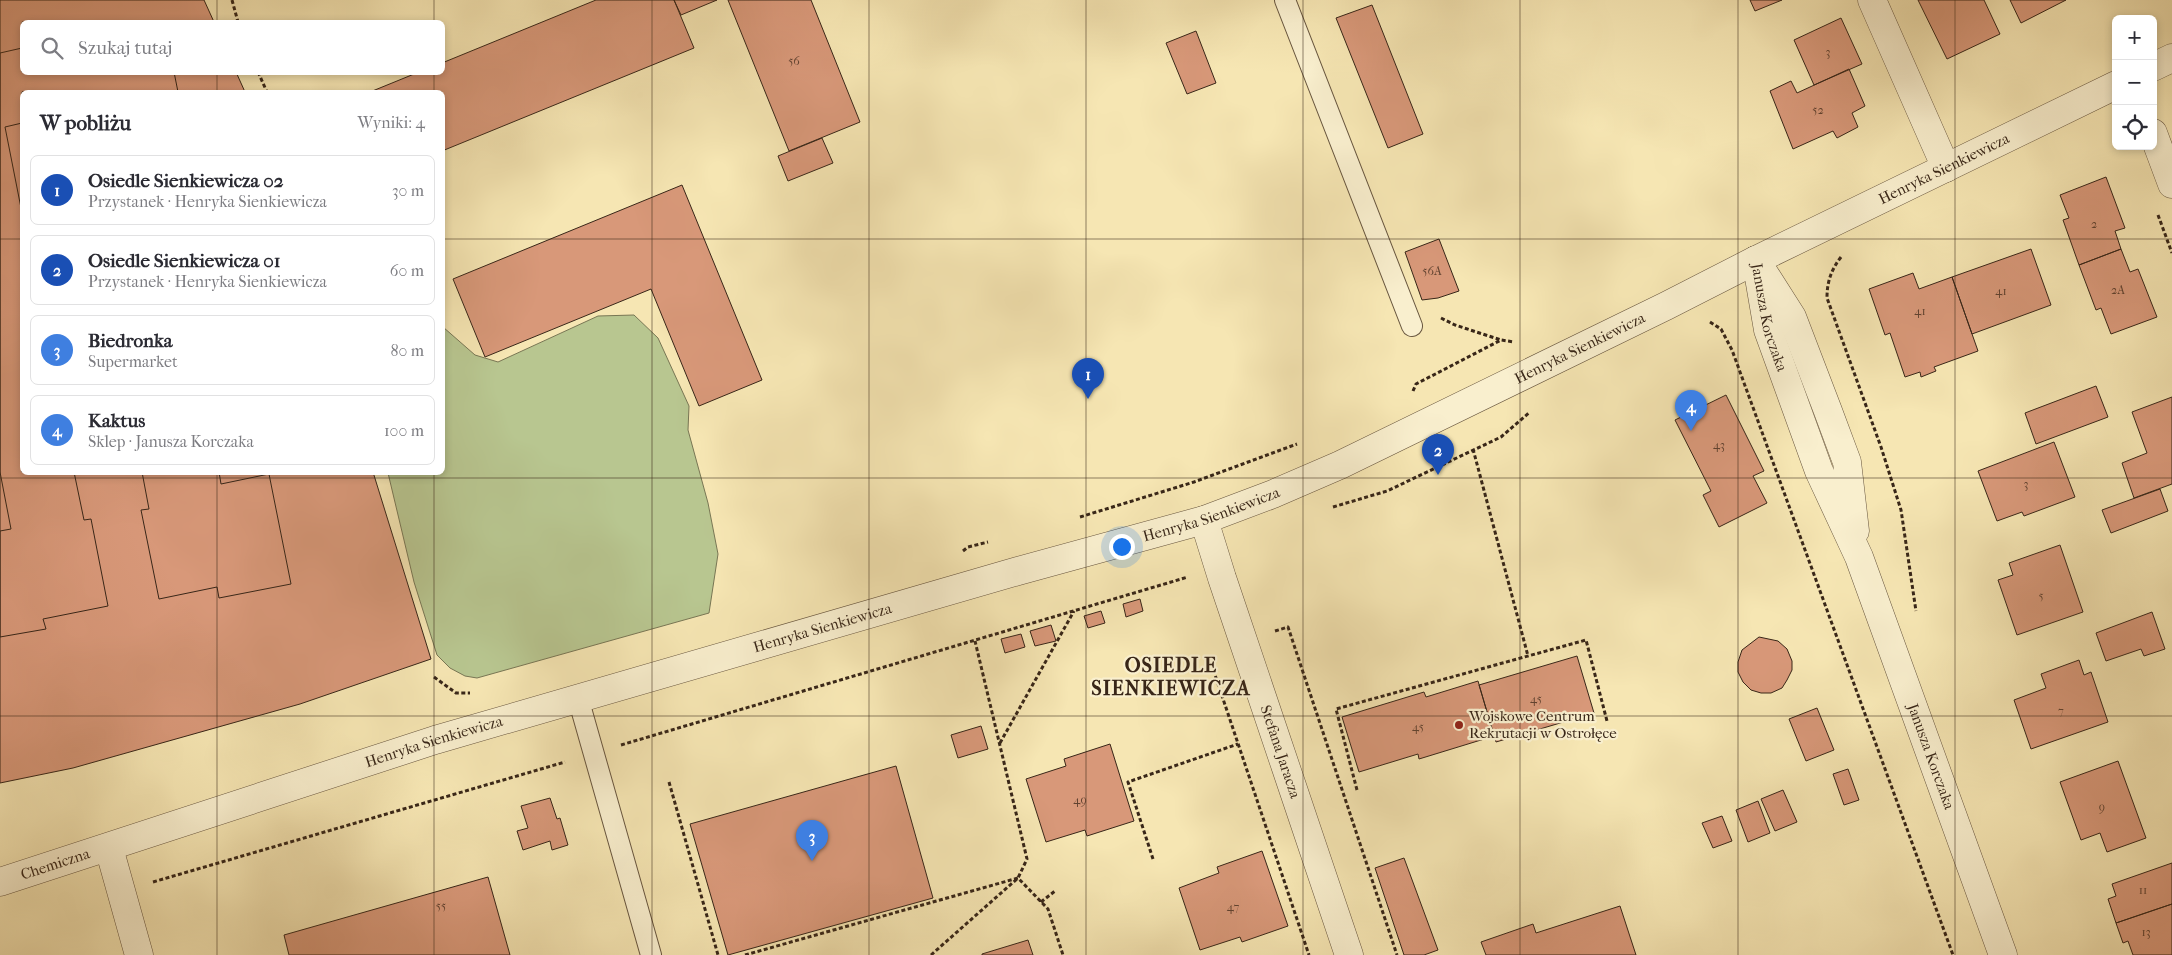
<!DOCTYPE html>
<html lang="pl">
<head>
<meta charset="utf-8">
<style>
	body { margin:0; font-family:"IM FELL French Canon",serif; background:#f2f2f3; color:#2b2b33 }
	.controls { position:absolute; right:15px; top:15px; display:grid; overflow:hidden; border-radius:8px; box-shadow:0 2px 8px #0003 }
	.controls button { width:45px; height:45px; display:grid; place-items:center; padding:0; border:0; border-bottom:1px solid #e1e1e2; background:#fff; color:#2b2b33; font:25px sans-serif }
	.you { position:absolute; left:1121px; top:546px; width:18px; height:18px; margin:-12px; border:4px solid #fff; border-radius:50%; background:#1a73e8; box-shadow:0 0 0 8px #1a73e833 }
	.badge { display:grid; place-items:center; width:32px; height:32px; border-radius:50%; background:#8f2418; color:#fff; font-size:16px; font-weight:700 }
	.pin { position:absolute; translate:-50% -41px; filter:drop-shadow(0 1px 2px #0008) }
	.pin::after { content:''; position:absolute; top:26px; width:18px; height:15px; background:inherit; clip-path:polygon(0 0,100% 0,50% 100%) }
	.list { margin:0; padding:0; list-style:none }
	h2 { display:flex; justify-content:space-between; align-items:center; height:65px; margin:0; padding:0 20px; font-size:21px }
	h2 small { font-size:16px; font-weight:400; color:#7c7c81 }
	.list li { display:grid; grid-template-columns:32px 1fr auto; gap:15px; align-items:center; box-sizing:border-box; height:70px; margin:0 10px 10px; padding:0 10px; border:1px solid #e1e1e2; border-radius:8px }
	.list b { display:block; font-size:19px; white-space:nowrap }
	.list p { margin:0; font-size:16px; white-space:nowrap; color:#7c7c81 }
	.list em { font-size:16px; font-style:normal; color:#7c7c81 }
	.icon { flex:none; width:28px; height:28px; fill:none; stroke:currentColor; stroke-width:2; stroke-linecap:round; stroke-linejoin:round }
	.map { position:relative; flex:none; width:2172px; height:955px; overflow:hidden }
	.search { position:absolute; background:#fff; box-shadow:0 2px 8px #0003; left:20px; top:20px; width:425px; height:55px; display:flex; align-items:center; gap:12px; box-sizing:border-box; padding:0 18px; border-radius:8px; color:#7c7c81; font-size:19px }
	.panel { position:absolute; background:#fff; box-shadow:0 2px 8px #0003; left:20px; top:90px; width:425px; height:385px; border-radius:8px }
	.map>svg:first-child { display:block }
	.green { fill:#b8c690; stroke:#787654 }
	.building { fill:#d89879; stroke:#382618 }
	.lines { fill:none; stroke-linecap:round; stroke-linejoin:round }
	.service-casing { stroke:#68563f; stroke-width:22 }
	.minor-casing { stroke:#68563f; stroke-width:29 }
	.tertiary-casing { stroke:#68563f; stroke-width:29 }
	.path { stroke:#382618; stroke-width:3; stroke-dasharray:4 2.5; stroke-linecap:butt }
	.service { stroke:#f9efce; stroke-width:20 }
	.minor { stroke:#f9efce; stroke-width:28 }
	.tertiary { stroke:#f9efce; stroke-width:28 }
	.grid { fill:none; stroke:#382618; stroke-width:1; stroke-opacity:0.55 }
	.poi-dot { fill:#8f2418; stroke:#f9efce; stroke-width:2 }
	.labels { text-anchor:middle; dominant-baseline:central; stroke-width:4.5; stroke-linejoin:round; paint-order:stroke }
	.number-label { font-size:12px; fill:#604230 }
	.street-label { font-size:15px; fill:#382618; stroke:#f9efce }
	.poi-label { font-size:15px; fill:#382618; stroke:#f9efce; text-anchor:start }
	.district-label { font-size:20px; font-weight:bold; letter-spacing:1px; fill:#382618; stroke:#f9efce }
</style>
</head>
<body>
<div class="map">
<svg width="2172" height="955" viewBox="0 0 2172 955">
	<rect width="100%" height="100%" fill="#f6e6b3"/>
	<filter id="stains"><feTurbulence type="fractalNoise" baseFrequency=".004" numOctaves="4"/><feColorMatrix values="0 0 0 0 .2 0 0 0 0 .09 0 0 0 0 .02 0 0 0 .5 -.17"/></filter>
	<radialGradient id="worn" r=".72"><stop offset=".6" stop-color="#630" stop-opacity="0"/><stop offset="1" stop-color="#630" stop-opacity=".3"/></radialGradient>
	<!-- green -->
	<path class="green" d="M634 315 658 338 689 406 688 430 708 503 718 554 709 613 477 678 465 676 450 668 437 655 414 582 388 473 442 472 443 327 475 355 498 362 598 316Z"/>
	<!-- building -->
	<path class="building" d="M0 0H204L214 22H22V72H236L245 92H22V472H373L431 659 300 704 73 768 0 783Z
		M596 0H674L694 48 442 151V92H370L419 72H442V63Z
		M674 0H717L681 15Z
		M728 0H811L860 122 789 151Z
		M1750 0H1782L1755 11Z
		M1918 0H1984L2000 34 1947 59Z
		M2010 0H2066L2021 23Z
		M1372 5 1423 134 1388 148 1336 18Z
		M1841 18 1862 64 1814 85 1794 40Z
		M1196 31 1216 83 1187 94 1166 43Z
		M22 48V72H174L178 92H22V123L5 127 22 213V472H74L84 520 91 519 108 606 43 619 46 629 0 637V531L11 529 0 472V53Z
		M1849 69 1865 106 1852 113 1858 127 1837 138 1833 131 1793 149 1770 91 1791 81 1797 93Z
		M822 138 833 163 788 181 778 156Z
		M2106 177 2125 228 2115 231 2121 249 2079 265 2063 220 2069 218 2060 195Z
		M682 185 762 380 699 406 651 289 485 357 453 279Z
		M1439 239 1459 291 1438 298 1422 300 1405 252Z
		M2031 249 2051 305 1972 334 1952 277Z
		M2121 249 2130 272 2138 269 2157 317 2111 334 2101 308 2096 310 2079 265Z
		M1913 273 1919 289 1952 277 1978 351 1934 367 1936 371 1921 377 1920 372 1905 377 1890 333 1885 335 1869 289Z
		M2096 386 2108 417 2036 444 2025 413Z
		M1726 395 1764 471 1753 476 1767 503 1719 527 1703 495 1711 491 1675 420Z
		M2172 397V484L2134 498 2122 463 2147 453 2132 412Z
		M2054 442 2075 497 2024 516 2022 512 1997 521 1978 471Z
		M142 472H219L221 484 269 474 291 584 219 598 217 587 159 599 141 510 149 509Z
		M2160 489 2168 511 2111 533 2102 510Z
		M2060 545 2083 612 2017 635 1998 580 2013 575 2009 563Z
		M1140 599 1143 611 1126 617 1123 604Z
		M1101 611 1105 623 1088 628 1084 616Z
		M2152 612 2165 649 2144 656 2141 649 2106 661 2096 633Z
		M1051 625 1056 641 1035 646 1030 631Z
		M1021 634 1025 647 1005 653 1001 639Z
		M1759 637 1778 641 1787 649 1792 661V670L1787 680 1782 688 1771 693H1761L1751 690 1743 682 1738 672V662L1742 650Z
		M1577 656 1594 713 1496 742 1479 685Z
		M2079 660 2084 675 2091 672 2108 722 2031 749 2014 700 2046 688 2041 674Z
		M1478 681 1494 736 1419 759 1418 754 1359 772 1342 717 1424 692 1426 697Z
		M1817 708 1834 750 1806 761 1789 719Z
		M981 726 988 749 958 758 951 735Z
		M1110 744 1134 821 1087 836 1085 830 1046 842 1026 779 1066 766 1064 759Z
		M2118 761 2146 838 2107 852 2100 833 2081 840 2060 782Z
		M896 766 933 898 728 955 690 824Z
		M1848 769 1859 800 1844 805 1833 774Z
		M1783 790 1797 822 1775 831 1761 799Z
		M550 798 557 819 560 818 568 845 552 850 550 841 523 850 517 831 528 828 521 806Z
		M1758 801 1770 833 1748 842 1736 810Z
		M1722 816 1732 841 1713 848 1702 823Z
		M1262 851 1288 926 1242 942 1240 937 1200 950 1179 888 1219 873 1217 867Z
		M1404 858 1438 950 1424 955H1404L1375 868Z
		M2172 863V904L2116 923 2108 899 2116 896 2112 884Z
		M488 877 510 955H289L284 935Z
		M2172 904V955H2133L2128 941 2123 943 2116 923Z
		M1620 906 1636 955H1486L1481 942 1533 924 1536 933Z
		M1028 940 1033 955H982V954Z"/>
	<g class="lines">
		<defs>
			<path id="service" d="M1285 0 1412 326
				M578 698 651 955"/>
			<g id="minor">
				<path d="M1872 0 1946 168"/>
				<path d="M2153 133 2172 184"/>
				<path id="s1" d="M1204 520 1222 578 1349 955"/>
				<path d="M109 848 139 955"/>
				<path id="s2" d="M0 882 435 740 1018 571 1204 520 1273 494 1340 465 1666 306 1756 260"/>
			</g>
			<g id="tertiary">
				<path d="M2153 67 2172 58"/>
				<path id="s3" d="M1756 260 1768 330 1819 471 1859 557 2003 955"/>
				<path id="s4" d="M1756 260 2116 85"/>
				<path d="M1762 270 1792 317 1828 411 1847 462 1855 531"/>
			</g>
		</defs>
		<!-- service casing -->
		<use href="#service" class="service-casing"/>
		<!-- minor casing -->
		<use href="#minor" class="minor-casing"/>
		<!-- tertiary casing -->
		<use href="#tertiary" class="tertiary-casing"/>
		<!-- path -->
		<path class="path" d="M232 0 238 22
			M258 72 267 92
			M2158 215 2172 253
			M1841 257C1831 270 1827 282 1827 298L1881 447 1901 510 1916 611
			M1441 318 1455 325 1501 340
			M1710 322 1721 329 1732 350 1953 955
			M1413 391 1416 384 1501 340 1514 342
			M1473 449 1528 656
			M1333 507 1387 491 1501 437 1530 412
			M1080 517 1194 482 1297 444
			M963 551 968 547 988 542
			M1275 631 1288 627 1397 955
			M1211 657 1214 672 1309 955
			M434 677 456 693H470
			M1000 743 1074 611
			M621 745 1188 577
			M669 782 718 955
			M1357 790 1336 709 1586 640 1607 721
			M1153 859 1128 782 1238 744
			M153 882 565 762
			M1041 902 1055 891
			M745 955 1018 878 1048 909 1063 955
			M931 955 1018 878 1027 859 975 641"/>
		<!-- service -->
		<use href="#service" class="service"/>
		<!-- minor -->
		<use href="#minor" class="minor"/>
		<!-- tertiary -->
		<use href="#tertiary" class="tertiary"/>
	</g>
	<!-- grid -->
	<path class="grid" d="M217 0V22M434 0V22M652 0V955M869 0V955M1086 0V955M1303 0V955M1520 0V955M1738 0V955M1955 0V955M217 72V92M434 72V92M0 239H22M442 239H2172M217 472V955M434 472V955M0 478H2172M0 716H2172"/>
	<!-- markers -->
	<circle class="poi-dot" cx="1459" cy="725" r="5"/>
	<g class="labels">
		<!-- number labels -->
		<g class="number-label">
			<text x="1828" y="52">3</text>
			<text x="794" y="61">56</text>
			<text x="1818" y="110">52</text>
			<text x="2094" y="224">2</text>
			<text x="1432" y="271">56A</text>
			<text x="2118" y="290">2A</text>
			<text x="2001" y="291">41</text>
			<text x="1920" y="311">41</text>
			<text x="1719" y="445">43</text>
			<text x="2026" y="484">3</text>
			<text x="2041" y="596">5</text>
			<text x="1536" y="699">45</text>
			<text x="2061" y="711">7</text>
			<text x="1418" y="727">45</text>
			<text x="1080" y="800">49</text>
			<text x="2102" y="807">9</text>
			<text x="2143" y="890">11</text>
			<text x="441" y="906">55</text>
			<text x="1233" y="907">47</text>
			<text x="2146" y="932">13</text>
		</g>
		<!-- street labels -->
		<g class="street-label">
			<text stroke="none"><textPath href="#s4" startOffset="209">Henryka Sienkiewicza</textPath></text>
			<text stroke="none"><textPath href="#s3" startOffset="59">Janusza Korczaka</textPath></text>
			<text stroke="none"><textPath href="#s2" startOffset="1671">Henryka Sienkiewicza</textPath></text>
			<text stroke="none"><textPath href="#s2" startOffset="1266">Henryka Sienkiewicza</textPath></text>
			<text stroke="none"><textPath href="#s2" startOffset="861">Henryka Sienkiewicza</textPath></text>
			<text stroke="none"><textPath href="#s2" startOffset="456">Henryka Sienkiewicza</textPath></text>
			<text stroke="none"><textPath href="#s1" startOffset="244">Stefana Jaracza</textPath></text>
			<text stroke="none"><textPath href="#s3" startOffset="528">Janusza Korczaka</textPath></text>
			<text stroke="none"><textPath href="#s2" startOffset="58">Chemiczna</textPath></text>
		</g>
		<!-- poi labels -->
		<g class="poi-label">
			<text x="1469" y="716">Wojskowe Centrum<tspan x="1469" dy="17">Rekrutacji w Ostrołęce</tspan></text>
		</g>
		<!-- district labels -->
		<g class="district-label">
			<text x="1171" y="665">OSIEDLE<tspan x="1171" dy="23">SIENKIEWICZA</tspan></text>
		</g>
	</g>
	<rect width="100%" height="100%" filter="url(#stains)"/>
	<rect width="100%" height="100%" fill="url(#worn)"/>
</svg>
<div class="controls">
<button>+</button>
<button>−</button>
<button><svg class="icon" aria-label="locate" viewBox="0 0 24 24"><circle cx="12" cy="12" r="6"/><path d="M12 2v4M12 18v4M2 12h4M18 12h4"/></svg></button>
</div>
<div class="you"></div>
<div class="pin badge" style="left:1088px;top:399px;background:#1a4fb4">1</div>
<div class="pin badge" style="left:1438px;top:475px;background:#1a4fb4">2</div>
<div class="pin badge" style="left:812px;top:861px;background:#3f7fe0">3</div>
<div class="pin badge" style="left:1691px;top:431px;background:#3f7fe0">4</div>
<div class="search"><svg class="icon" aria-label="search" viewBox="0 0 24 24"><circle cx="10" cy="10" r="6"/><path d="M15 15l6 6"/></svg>Szukaj tutaj</div>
<section class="panel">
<h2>W pobliżu<small>Wyniki: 4</small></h2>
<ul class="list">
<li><span class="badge" style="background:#1a4fb4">1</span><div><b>Osiedle Sienkiewicza 02</b><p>Przystanek · Henryka Sienkiewicza</p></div><em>30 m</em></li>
<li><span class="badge" style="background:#1a4fb4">2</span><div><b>Osiedle Sienkiewicza 01</b><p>Przystanek · Henryka Sienkiewicza</p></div><em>60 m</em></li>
<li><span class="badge" style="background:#3f7fe0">3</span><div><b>Biedronka</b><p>Supermarket</p></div><em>80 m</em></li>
<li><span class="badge" style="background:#3f7fe0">4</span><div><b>Kaktus</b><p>Sklep · Janusza Korczaka</p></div><em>100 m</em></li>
</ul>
</section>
</div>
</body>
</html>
